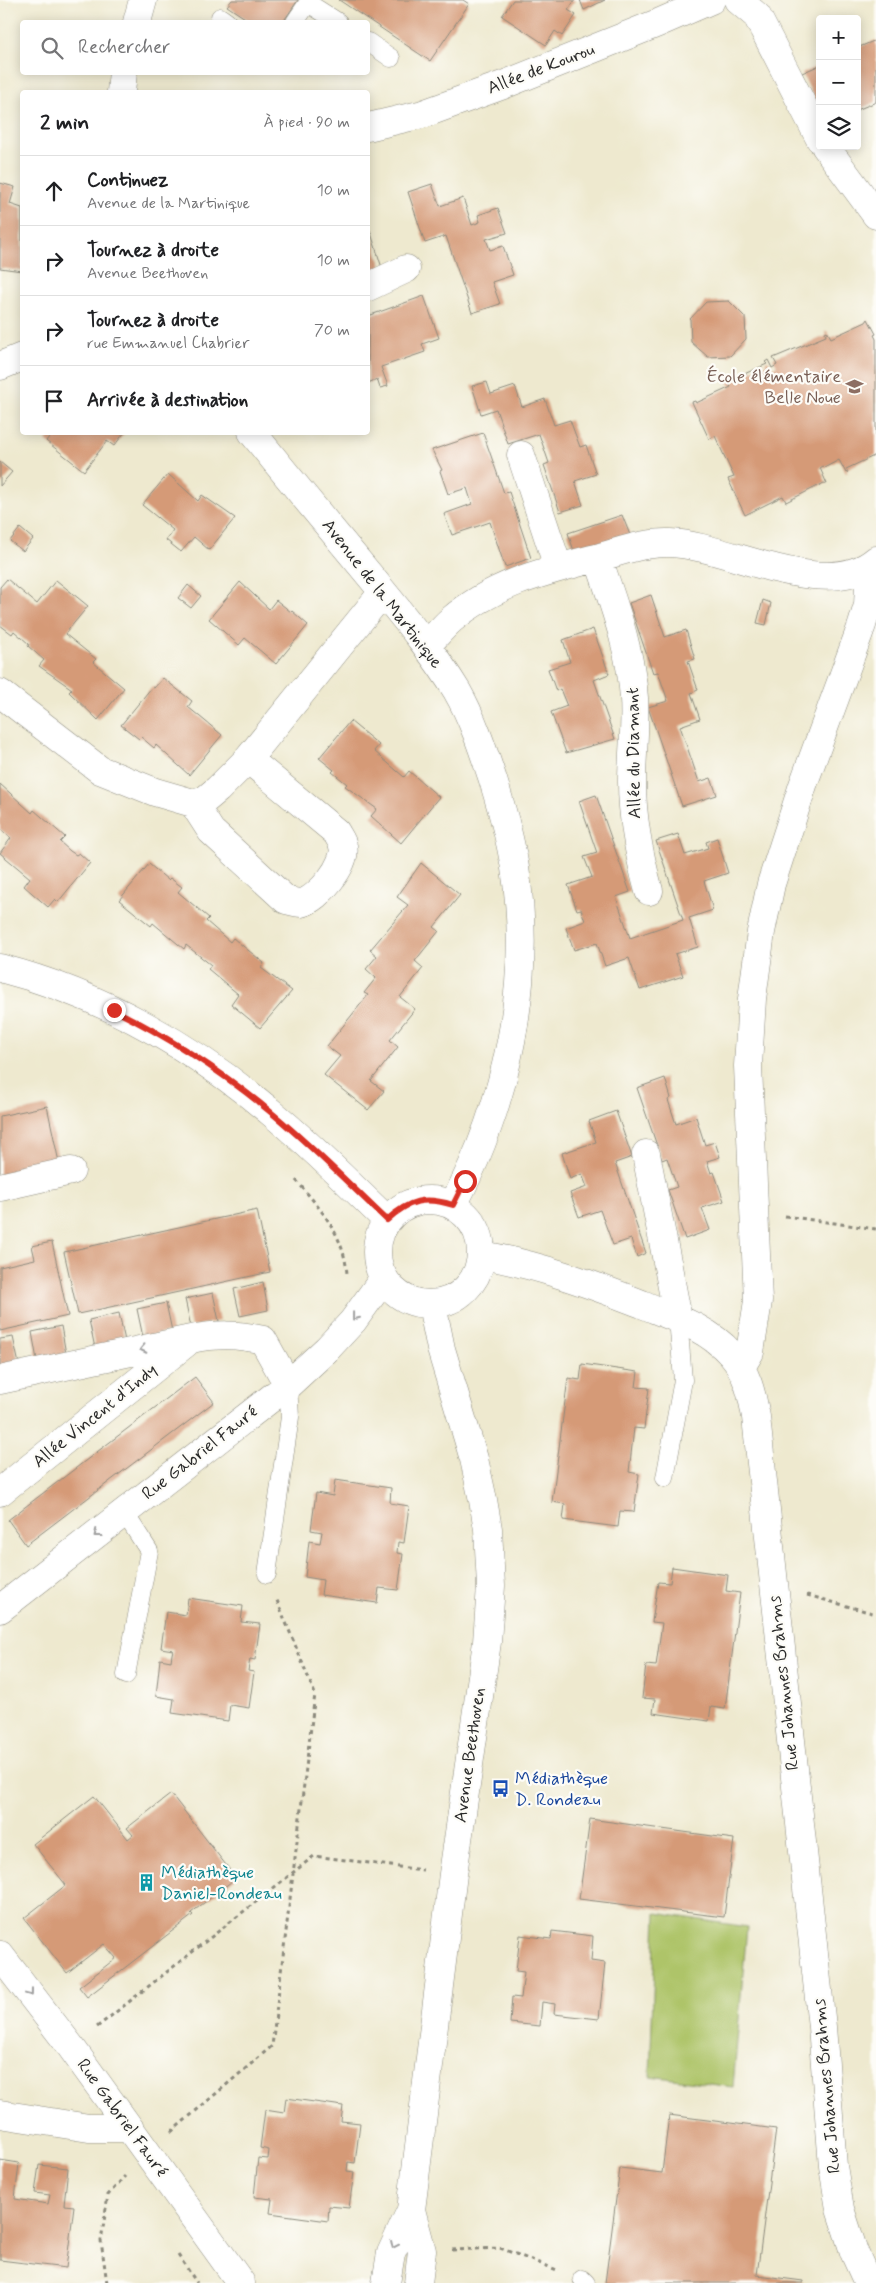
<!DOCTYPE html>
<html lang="fr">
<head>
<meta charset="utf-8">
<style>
	body { margin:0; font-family:Mynerve,sans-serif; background:#f6f6f6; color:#202124 }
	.controls { position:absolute; right:15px; top:15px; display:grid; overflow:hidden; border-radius:5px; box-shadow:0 2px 12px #0003 }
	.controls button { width:45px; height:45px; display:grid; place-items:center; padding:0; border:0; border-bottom:1px solid #e0e0e0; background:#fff; color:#202124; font:25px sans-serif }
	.stop { position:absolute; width:15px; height:15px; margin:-11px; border:4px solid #d93025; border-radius:50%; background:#fff }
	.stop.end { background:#d93025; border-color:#fff; box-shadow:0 1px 5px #0008 }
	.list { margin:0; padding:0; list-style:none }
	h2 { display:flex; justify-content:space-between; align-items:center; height:65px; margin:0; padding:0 20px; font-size:21px }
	h2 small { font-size:16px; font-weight:400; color:#757577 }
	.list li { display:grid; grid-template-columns:32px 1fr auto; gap:15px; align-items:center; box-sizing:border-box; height:70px; padding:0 20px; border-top:1px solid #e0e0e0 }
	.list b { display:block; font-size:19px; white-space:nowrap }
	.list p { margin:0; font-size:16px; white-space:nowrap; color:#757577 }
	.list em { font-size:16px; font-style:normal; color:#757577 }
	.icon { flex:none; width:28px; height:28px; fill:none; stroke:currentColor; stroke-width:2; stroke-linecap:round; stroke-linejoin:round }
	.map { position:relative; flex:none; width:876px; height:2283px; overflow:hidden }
	.search { position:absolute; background:#fff; box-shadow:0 2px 12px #0003; left:20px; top:20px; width:350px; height:55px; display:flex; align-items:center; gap:12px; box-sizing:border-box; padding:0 18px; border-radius:5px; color:#757577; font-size:19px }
	.panel { position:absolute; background:#fff; box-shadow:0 2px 12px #0003; left:20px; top:90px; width:350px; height:345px; border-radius:5px }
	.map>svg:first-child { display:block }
	.green { fill:#aec469; stroke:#6c784a }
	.building { fill:#d59a77 }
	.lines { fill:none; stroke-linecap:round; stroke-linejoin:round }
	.service-casing { stroke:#8c8a7d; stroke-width:19 }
	.minor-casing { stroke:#8c8a7d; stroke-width:29 }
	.tertiary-casing { stroke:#8c8a7d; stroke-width:29 }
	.path { stroke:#8c8a7d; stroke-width:3; stroke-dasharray:4 4; stroke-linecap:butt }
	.service { stroke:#fff; stroke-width:18 }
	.minor { stroke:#fff; stroke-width:28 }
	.tertiary { stroke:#fff; stroke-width:28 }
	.oneway { stroke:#a0a0a0 }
	.route { stroke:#d93025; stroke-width:6 }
	.labels { text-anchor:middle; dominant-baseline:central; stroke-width:4.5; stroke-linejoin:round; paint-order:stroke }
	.street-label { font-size:18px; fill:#2b2b2b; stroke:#fdfcf7 }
	.education-label { font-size:18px; fill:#785e54; stroke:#fdfcf7; text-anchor:end }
	.transit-label { font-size:18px; fill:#164399; stroke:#fdfcf7; text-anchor:start }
	.culture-label { font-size:18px; fill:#0d838f; stroke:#fdfcf7; text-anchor:start }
</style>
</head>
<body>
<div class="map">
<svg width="876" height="2283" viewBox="0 0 876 2283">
	<rect width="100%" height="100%" fill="#fdfcf7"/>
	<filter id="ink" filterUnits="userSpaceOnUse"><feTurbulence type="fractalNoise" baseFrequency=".02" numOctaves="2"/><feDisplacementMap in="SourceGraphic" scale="10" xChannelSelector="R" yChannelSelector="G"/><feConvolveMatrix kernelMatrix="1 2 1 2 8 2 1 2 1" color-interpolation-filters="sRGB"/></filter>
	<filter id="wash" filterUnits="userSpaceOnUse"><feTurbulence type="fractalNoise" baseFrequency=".0096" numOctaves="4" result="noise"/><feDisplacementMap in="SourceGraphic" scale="20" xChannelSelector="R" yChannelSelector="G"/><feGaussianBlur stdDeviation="1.12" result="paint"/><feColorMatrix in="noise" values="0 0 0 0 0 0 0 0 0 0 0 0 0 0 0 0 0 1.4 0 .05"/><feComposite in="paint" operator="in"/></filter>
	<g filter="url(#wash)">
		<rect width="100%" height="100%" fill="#eee9cf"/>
		<!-- green -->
		<path class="green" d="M656 1913 747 1927 733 2087 650 2076Z"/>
		<g id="blocks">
			<!-- building -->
			<path class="building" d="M232 0H298L283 22H251L227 6Z
				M339 0H463L469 4 430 61Z
				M513 0H575L568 10 576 15 562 36 555 31 546 45 502 16Z
				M580 0H605L584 10Z
				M876 40V102L857 110V48Z
				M820 65V111L802 73Z
				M0 183 15 187 10 204 22 208V271L0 268Z
				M432 184 440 206 463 198 472 225 480 222 478 215 498 208 507 233 486 239 490 250 503 246 513 275 492 282 500 304 472 313 446 236 425 243 408 192Z
				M370 230 382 268 368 273V231Z
				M424 296 439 338 422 344 425 352 381 367 388 386 380 388 377 379 368 383V316Z
				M729 301 745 317 746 339 730 356 708 357 691 342 690 319 706 302Z
				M868 319 876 334 874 335 876 339V455L846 469 848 472 846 473 839 460 824 468 823 466 820 468 827 484 824 483 786 502 783 496 745 515 728 479 734 477 715 436 709 439 692 402 695 401 696 403 731 387 728 381 767 364 765 362 768 360 772 368 777 365 773 358 826 336 825 332 827 331 831 338 866 322Z
				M487 382 491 394 515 386 522 407 545 399 554 425 570 420 580 447 586 445 596 474 575 481 583 505 560 512 544 465 549 463 539 434 508 444 496 409 481 414 472 386Z
				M53 432H125L114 446 107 441 84 471 46 441Z
				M483 433 504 493 509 492 531 558 505 567 490 522 452 535 444 514 472 504 467 488 448 494 440 471 442 470 432 450Z
				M0 462 12 472 0 486Z
				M168 474 198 501 202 495 235 518 209 550 194 537 181 552 166 540 173 530 142 505Z
				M622 515 630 535 575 554 568 533Z
				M20 528 33 539 23 551 10 541Z
				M7 579 37 604 56 580 88 606 65 634 96 659 93 662 124 688 98 720 69 692 72 689 39 666 44 660 28 646 29 644 14 631 12 634 0 625V587Z
				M240 582 269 609 276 600 291 612 292 611 308 625 276 664 245 638 239 645 209 619Z
				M188 585 201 596 191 608 178 598Z
				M651 595 665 637 686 630 695 659 688 661 698 690 691 693 700 719 680 726 699 782 711 778 717 795 682 806 648 707 668 701 658 672 653 673 629 603Z
				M763 600 771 603 766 625 757 623Z
				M593 629 609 674 594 680 615 739 566 753 551 712 567 706 560 689 556 691 548 669 570 662 563 640Z
				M163 678 192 701 188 707 222 735 189 775 156 745 154 748 141 737 139 739 121 725 152 687 154 688Z
				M350 721 379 745 374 751 404 777 409 771 439 797 401 843 371 816 377 809 345 786 347 784 332 772 334 770 319 758Z
				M0 784 32 813 34 810 65 837 60 842 70 851 76 855 79 853 90 863 58 902 55 899 48 907 24 886 30 878 0 853 11 838 0 829Z
				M596 795 630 892 616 897 630 938 683 920 656 841 678 834 685 855 708 848 706 842 717 838 728 873 704 881 713 910 689 918 698 947 675 954 683 976 640 990 629 958 605 966 597 943 574 950 566 928 585 921 581 909 577 910 568 885 592 877 584 857 597 853 579 801Z
				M421 863 460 895 434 927 439 931 415 961 423 968 400 997 415 1009 390 1040 398 1047 371 1081 384 1091 368 1110 324 1075 340 1056 327 1046 368 995 364 993 376 978 366 969 377 956 370 950 408 905 397 897Z
				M149 864 168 880 170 878 182 887 178 892 209 918 206 921 230 942 233 938 264 963 261 968 292 991 260 1028 231 1004 238 994 208 969 211 965 186 945 184 949 153 923 151 926 119 900Z
				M665 1078 671 1098 668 1100 676 1124 696 1117 705 1145 715 1142 720 1157 707 1161 711 1173 714 1172 724 1201 702 1208 710 1230 685 1239 668 1190 677 1187 667 1158 662 1160 637 1088Z
				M47 1106 60 1167 0 1180V1116Z
				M616 1111 632 1157 615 1163 646 1253 637 1257 631 1239 613 1245 600 1210 579 1217 570 1193 587 1187 582 1174 570 1179 562 1153 596 1142 589 1121Z
				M257 1210 270 1272 78 1314 64 1252Z
				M52 1242 68 1316 0 1331V1267L35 1259 32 1246Z
				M263 1282 268 1310 240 1316 234 1289Z
				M213 1293 219 1321 191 1327 185 1299Z
				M166 1303 172 1331 143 1337 137 1309Z
				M119 1313 125 1341 95 1348 89 1320Z
				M61 1326 66 1354 37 1360 32 1332Z
				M13 1337 19 1364 0 1368V1339Z
				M582 1364 638 1372 636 1387 649 1388 644 1429 634 1428 629 1472 639 1474 634 1512 620 1511 618 1527 563 1520 565 1504 552 1502 568 1378 580 1380Z
				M195 1377 214 1402 26 1545 8 1520Z
				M335 1480 391 1488 390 1503 409 1506 404 1543 398 1542 397 1553 403 1554 398 1590 379 1588 377 1603 321 1595 323 1580 305 1577 309 1541 320 1543 322 1532 311 1530 316 1493 333 1496Z
				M672 1567 728 1575 726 1591 740 1593 725 1709 711 1707 709 1721 653 1713 655 1699 642 1698 646 1665 656 1666 662 1623 652 1622 658 1582 670 1583Z
				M188 1598 243 1606 241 1622 260 1624 255 1660 250 1659 248 1671 254 1672 249 1708 230 1705 228 1721 172 1713 174 1699 156 1696 160 1659 171 1661 172 1654 173 1650 161 1648 166 1612 186 1615Z
				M171 1794 236 1878 191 1913 193 1915 87 1997 79 1987 116 1958 104 1944 67 1973 24 1918 66 1885 33 1844 94 1796 128 1839 133 1835 127 1828Z
				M590 1819 734 1839 724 1917 579 1899Z
				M552 1931 593 1936 591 1961 605 1963 599 2019 554 2014 555 2004 542 2002 540 2026 510 2023 512 1997 521 1998 524 1972 516 1971 520 1935 551 1939Z
				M286 2098 343 2106 341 2121 360 2123 355 2163 348 2162 347 2171 354 2172 349 2208 329 2206 328 2221 270 2213 272 2199 254 2197 258 2158 268 2159 269 2150 260 2148 265 2110 284 2113Z
				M669 2115 776 2129 757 2275 803 2281V2283H605L620 2168 662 2173Z
				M0 2160 19 2163 15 2199 48 2204 50 2195 35 2193 39 2165 68 2168 64 2205 74 2206 66 2268 0 2260Z"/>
		</g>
	</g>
	<g filter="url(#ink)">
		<use href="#blocks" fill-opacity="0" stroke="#8c8a7d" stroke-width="1"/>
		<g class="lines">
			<defs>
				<path id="service" d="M308 3 338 22
					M220 17 227 22
					M295 22 310 0
					M368 42 391 58
					M665 1478 683 1380 678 1318
					M124 1512 149 1551 126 1675
					M267 1574 290 1417 288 1385
					M582 2279 586 2283"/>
				<path id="minor" d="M738 0 757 16 820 139
					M137 22 143 0
					M121 92 123 72
					M368 127 423 114 503 85 658 23 711 0
					M825 146 876 215
					M368 287 406 269
					M0 366 22 357
					M252 432C291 481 331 529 371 577 401 614 432 650 457 691 473 719 483 750 493 780 502 809 510 838 515 868 533 982 507 1104 453 1205
					M521 455 558 567
					M598 558C613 603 631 650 634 698 636 726 632 754 632 782 632 820 639 855 649 891
					M427 645C435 637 442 628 451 620 494 583 546 571 600 557 622 551 646 542 670 543 727 545 826 603 876 560
					M0 693 100 770 155 792 193 803 206 799 218 789 248 759 383 592
					M193 803 211 831 286 900C290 901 297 903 301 903 318 900 348 863 343 846 342 841 338 836 336 832L248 759
					M646 1154 678 1318
					M0 1187 71 1171
					M482 1255C539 1265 588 1283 642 1304 673 1317 708 1328 731 1354 747 1372 752 1394 756 1417L822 2027 833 2166 840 2209 854 2252 868 2283
					M741 1367 750 1352 758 1301 748 1066 752 999 761 932 771 884 803 785 862 625 868 605 870 566
					M0 1380 191 1339C217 1334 237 1334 263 1340L288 1385
					M0 1492 186 1343
					M0 1609 288 1385 327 1349 353 1321 384 1278
					M0 1955 71 2047 241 2283
					M0 2114 89 2128H127"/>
				<path id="tertiary" d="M0 968C101 994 194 1047 273 1114 313 1147 350 1185 387 1220
					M377 1252a52 52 0 1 1 104 0a52 52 0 1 1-104 0Z
					M411 2210 422 2251 418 2283
					M386 2283 391 2253 411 2210 453 1874 487 1642 491 1586 488 1529 483 1500 474 1459 441 1349 432 1305"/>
			</defs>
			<!-- service casing -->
			<use href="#service" class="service-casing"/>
			<!-- minor casing -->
			<use href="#minor" class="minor-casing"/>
			<!-- tertiary casing -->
			<use href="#tertiary" class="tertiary-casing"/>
			<!-- path -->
			<path class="path" d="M296 1180C321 1210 344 1234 347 1274
				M785 1216 876 1229
				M807 1595 876 1614
				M97 2027 314 1856 423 1870
				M171 2132 272 2046 315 1694 276 1598
				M452 2250 500 2248 557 2270
				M178 2255 197 2283
				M107 2283 101 2241 108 2195 125 2176"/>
			<!-- service -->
			<use href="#service" class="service"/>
			<!-- minor -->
			<use href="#minor" class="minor"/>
			<!-- tertiary -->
			<use href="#tertiary" class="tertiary"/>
		</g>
		<!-- one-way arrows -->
		<defs><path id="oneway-chevron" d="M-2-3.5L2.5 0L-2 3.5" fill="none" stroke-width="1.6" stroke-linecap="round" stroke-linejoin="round" transform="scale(1.25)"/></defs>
		<g class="oneway">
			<use href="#oneway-chevron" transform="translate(355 1317) rotate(128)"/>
			<use href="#oneway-chevron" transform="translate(143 1349) rotate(168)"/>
			<use href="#oneway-chevron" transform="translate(97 1534) rotate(142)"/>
			<use href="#oneway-chevron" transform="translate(30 1993) rotate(53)"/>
			<use href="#oneway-chevron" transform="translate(394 2245) rotate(115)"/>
		</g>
	</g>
	<g class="lines" filter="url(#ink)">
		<!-- route -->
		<path class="route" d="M114 1010C171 1038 224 1073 273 1114 313 1147 350 1185 387 1220 409 1200 424 1196 453 1205L465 1181"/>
	</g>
	<!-- icons -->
	<defs>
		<symbol id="school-bare" viewBox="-9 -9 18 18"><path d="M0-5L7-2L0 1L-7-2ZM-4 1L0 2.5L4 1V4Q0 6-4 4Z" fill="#8d6e63" stroke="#fdfcf7" stroke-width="2.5" paint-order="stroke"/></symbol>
		<symbol id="bus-bare" viewBox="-9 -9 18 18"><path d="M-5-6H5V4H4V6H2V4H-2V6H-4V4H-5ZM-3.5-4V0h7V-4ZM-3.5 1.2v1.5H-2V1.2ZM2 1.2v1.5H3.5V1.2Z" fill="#1a4fb4" stroke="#fdfcf7" stroke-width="2.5" paint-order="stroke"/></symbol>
		<symbol id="building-bare" viewBox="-9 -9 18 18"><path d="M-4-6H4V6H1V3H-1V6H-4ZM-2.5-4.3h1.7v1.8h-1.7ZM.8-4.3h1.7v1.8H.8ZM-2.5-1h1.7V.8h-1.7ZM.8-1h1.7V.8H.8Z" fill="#0f9aa8" stroke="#fdfcf7" stroke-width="2.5" paint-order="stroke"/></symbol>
	</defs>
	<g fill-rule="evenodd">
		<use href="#school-bare" x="842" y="374" width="25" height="25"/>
		<use href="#bus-bare" x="488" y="1776" width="25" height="25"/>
		<use href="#building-bare" x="134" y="1870" width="25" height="25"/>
	</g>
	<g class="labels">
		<!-- street labels -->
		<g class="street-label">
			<text transform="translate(541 69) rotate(-21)">Allée de Kourou</text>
			<text transform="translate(382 594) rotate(52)">Avenue de la Martinique</text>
			<text transform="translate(634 753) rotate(-91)">Allée du Diamant</text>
			<text transform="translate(95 1416) rotate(-39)">Allée Vincent d'Indy</text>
			<text transform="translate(200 1453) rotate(-38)">Rue Gabriel Fauré</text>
			<text transform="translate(784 1683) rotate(-96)">Rue Johannes Brahms</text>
			<text transform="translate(470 1755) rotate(-82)">Avenue Beethoven</text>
			<text transform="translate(827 2086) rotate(-95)">Rue Johannes Brahms</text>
			<text transform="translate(122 2118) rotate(54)">Rue Gabriel Fauré</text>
		</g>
		<!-- education labels -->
		<g class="education-label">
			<text x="841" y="377">École élémentaire<tspan x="841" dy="21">Belle Noue</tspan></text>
		</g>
		<!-- transit labels -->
		<g class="transit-label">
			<text x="515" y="1779">Médiathèque<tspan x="515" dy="21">D. Rondeau</tspan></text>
		</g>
		<!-- culture labels -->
		<g class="culture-label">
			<text x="161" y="1873">Médiathèque<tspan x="161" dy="21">Daniel-Rondeau</tspan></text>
		</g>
	</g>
</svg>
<div class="controls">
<button>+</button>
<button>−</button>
<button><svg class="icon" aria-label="layers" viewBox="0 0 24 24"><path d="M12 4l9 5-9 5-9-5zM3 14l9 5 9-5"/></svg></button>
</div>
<div class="stop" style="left:465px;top:1181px"></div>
<div class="stop end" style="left:114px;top:1010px"></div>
<div class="search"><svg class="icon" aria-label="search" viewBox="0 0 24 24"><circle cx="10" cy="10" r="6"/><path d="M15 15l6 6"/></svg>Rechercher</div>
<section class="panel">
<h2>2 min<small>À pied · 90 m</small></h2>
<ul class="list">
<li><svg class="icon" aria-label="ahead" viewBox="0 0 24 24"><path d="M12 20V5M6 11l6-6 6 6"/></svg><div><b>Continuez</b><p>Avenue de la Martinique</p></div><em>10 m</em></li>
<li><svg class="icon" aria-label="right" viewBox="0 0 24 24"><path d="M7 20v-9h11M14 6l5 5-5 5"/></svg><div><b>Tournez à droite</b><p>Avenue Beethoven</p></div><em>10 m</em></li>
<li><svg class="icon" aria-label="right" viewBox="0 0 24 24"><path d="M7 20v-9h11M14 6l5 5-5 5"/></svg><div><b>Tournez à droite</b><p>rue Emmanuel Chabrier</p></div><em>70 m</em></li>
<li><svg class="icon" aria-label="arrive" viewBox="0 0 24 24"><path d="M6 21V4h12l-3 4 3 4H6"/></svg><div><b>Arrivée à destination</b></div></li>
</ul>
</section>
</div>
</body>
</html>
